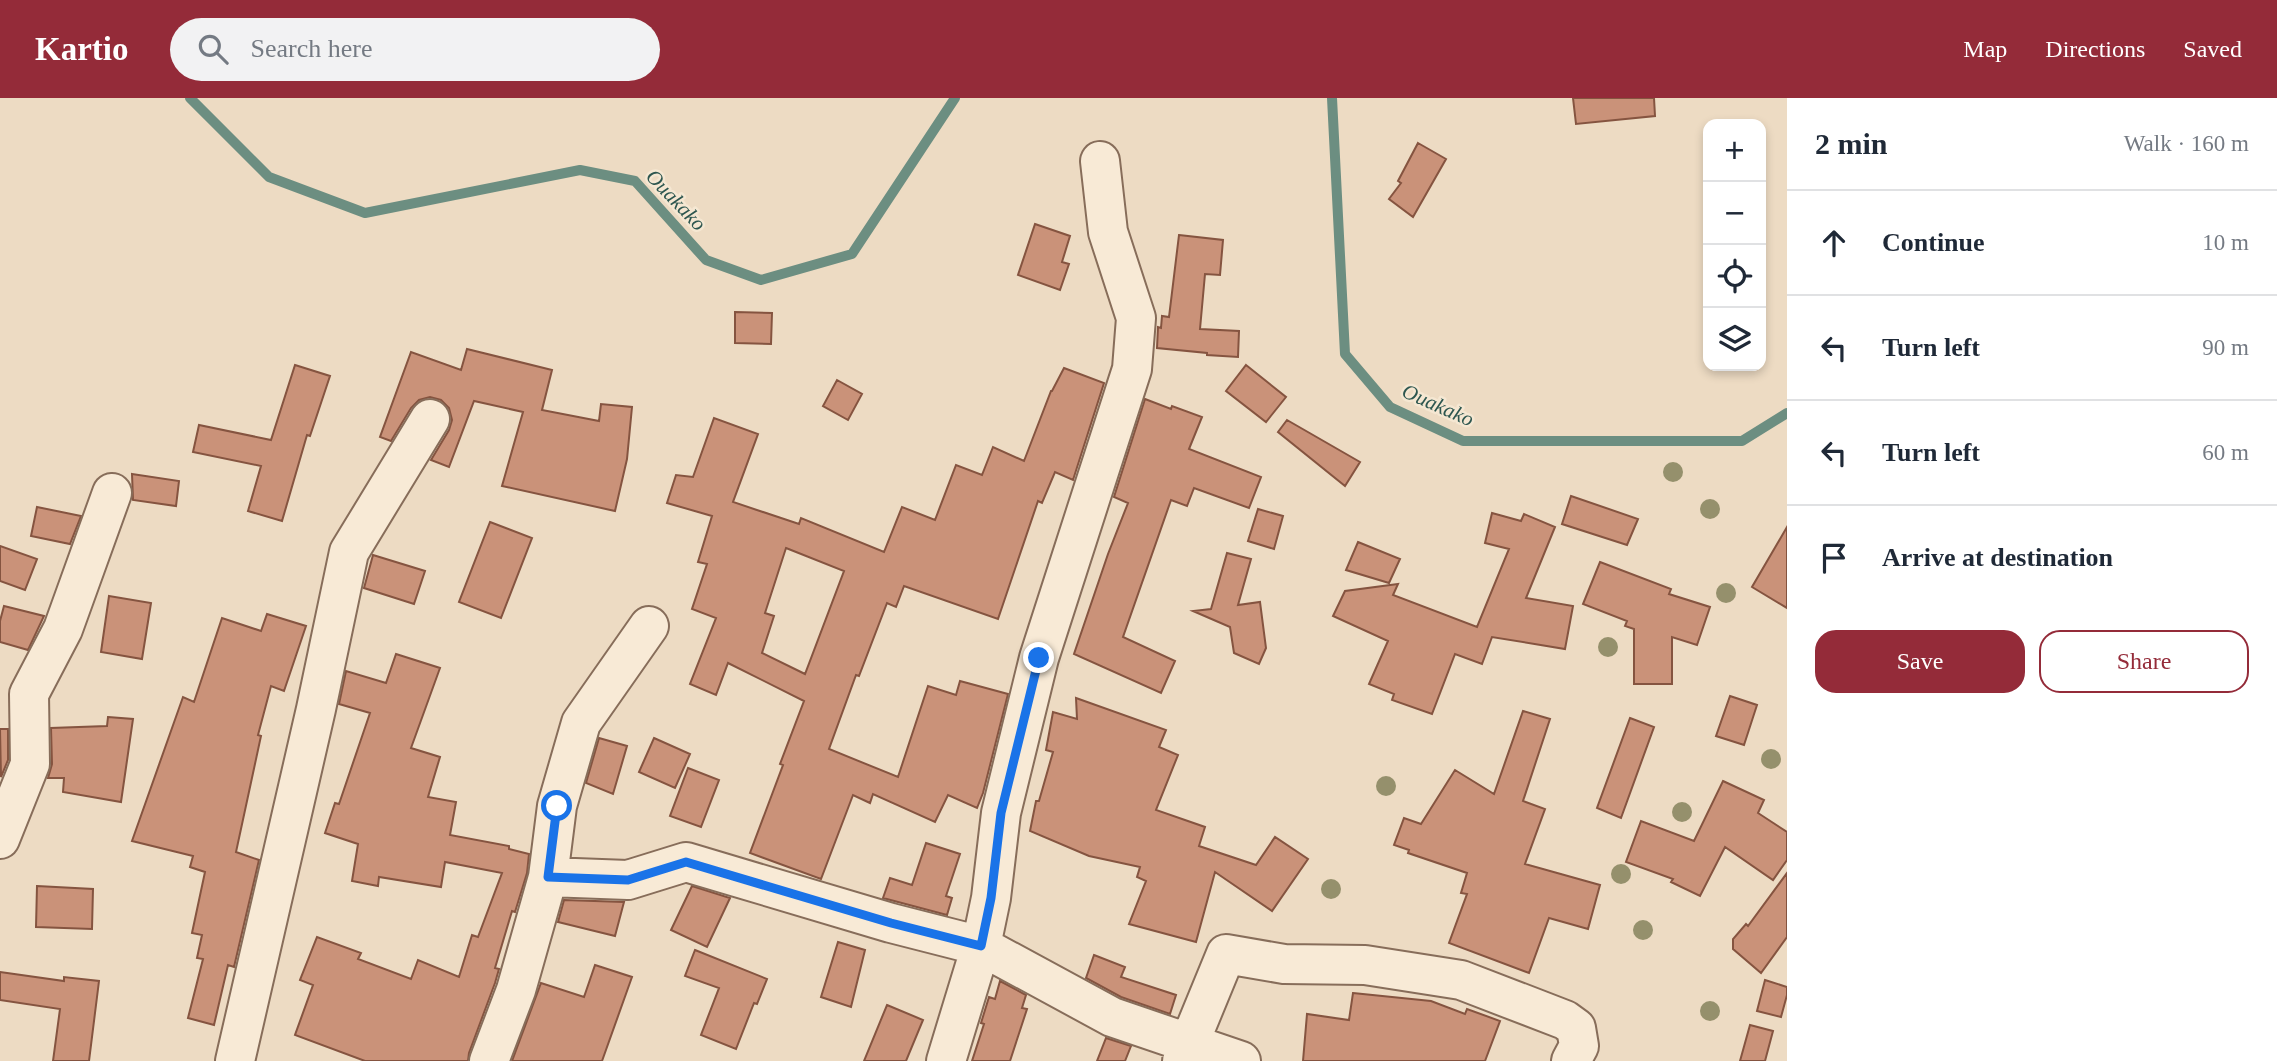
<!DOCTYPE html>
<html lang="en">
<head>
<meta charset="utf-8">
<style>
	body { margin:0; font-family:Georgia,serif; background:#f2f2f3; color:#1f2937 }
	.controls { position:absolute; right:21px; top:21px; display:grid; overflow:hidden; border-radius:14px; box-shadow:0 4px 10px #0003 }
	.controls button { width:63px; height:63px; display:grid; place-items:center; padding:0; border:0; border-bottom:2px solid #e0e1e3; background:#fff; color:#1f2937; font:35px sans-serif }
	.stop { position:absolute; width:21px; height:21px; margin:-16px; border:5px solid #1a73e8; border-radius:50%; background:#fff }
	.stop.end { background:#1a73e8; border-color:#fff; box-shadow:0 2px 7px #0008 }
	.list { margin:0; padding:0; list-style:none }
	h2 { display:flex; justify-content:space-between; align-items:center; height:91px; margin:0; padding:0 28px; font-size:30px }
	h2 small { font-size:23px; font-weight:400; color:#747a83 }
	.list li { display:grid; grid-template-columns:46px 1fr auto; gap:21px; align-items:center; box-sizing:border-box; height:105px; padding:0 28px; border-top:2px solid #e0e1e3 }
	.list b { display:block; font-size:26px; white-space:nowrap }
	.list em { font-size:23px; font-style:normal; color:#747a83 }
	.actions { display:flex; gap:14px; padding:21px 28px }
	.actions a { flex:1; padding:16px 0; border:2px solid #942b39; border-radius:21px; text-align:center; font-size:24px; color:#942b39 }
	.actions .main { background:#942b39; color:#fff }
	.icon { flex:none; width:38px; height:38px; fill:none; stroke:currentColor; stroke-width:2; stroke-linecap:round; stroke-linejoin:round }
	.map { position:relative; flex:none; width:1787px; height:963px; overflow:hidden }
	header { display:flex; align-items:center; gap:42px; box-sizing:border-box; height:98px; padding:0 35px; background:#942b39; color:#fff }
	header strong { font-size:33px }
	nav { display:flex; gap:38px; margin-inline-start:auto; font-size:24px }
	.search { width:490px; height:63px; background:#f2f2f3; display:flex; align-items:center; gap:18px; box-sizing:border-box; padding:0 24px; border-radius:38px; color:#747a83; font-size:26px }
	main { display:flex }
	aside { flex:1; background:#fff }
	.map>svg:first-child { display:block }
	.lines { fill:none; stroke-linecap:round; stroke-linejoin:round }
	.stream { stroke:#6c8e81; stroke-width:10 }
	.building { fill:#ca9279; stroke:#855440; stroke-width:2; fill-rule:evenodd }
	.minor-casing { stroke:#876d5a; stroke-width:42 }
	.minor { stroke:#f8ead6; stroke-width:38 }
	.tree { fill:#95906c }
	.route { stroke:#1a73e8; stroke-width:9 }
	.labels { text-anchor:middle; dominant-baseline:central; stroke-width:5; stroke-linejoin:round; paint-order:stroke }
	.water-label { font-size:21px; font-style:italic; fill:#2d564f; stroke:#f5e7d2 }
</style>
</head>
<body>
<header>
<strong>Kartio</strong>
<div class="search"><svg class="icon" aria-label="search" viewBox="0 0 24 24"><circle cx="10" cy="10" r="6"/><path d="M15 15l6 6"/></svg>Search here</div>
<nav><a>Map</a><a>Directions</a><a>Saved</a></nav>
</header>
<main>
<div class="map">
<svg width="1787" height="963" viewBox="0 0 1787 963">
	<rect width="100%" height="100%" fill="#eddbc3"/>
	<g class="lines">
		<!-- stream -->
		<path class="stream" d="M190 0 269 79 365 115 580 72 635 83 706 162 761 182 852 156 955 0
			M1332 0 1345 256 1390 309 1463 343H1742L1787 315"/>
	</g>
	<!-- building -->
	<path class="building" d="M1573 0H1654L1655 18 1576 26Z
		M1418 45 1446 61 1413 119 1389 101 1401 85 1398 83Z
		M1035 126 1070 138 1062 164 1069 166 1060 192 1018 177Z
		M1179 137 1223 142 1220 177 1205 176 1200 231 1239 233 1238 259 1207 257V255L1157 250 1158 229 1161 230 1162 218 1169 219Z
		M735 214 772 215 771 246 735 245Z
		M467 251 552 272 542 312 599 323 601 306 632 309 627 361 615 413 502 388 523 314 474 303 449 369 431 362 449 332 452 322 449 310 441 302 430 299 419 302 411 310 391 343 380 339 411 254 461 272Z
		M295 267 330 278 310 338 307 337 282 423 248 413 261 368 193 354 199 327 271 342Z
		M1246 267 1286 299 1266 324 1226 293Z
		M1064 270 1104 285 1073 382 1055 374 1042 405 1038 403 998 521 904 488 896 509 887 505 859 578 856 577 829 651 898 679 928 588 956 597 960 583 1008 596 983 695 977 710 948 697 935 724 873 696 870 705 853 697 821 781 750 755 783 667 780 666 804 603 728 565 716 597 690 586 716 520 692 511 707 466 698 464 712 418 667 405 676 377 693 379 714 320 758 336 733 404 799 426 801 420 884 454 902 409 935 422 956 367 982 377 993 349 1024 363 1051 293H1052ZM786 450 844 473 805 576 762 555 774 518 765 515Z
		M837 282 862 296 848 322 823 308Z
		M1145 301 1171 311 1172 308 1202 319 1189 351 1261 379 1249 410 1194 390 1187 408 1171 402 1123 539 1175 563 1161 595 1074 556 1108 456 1128 405 1114 399Z
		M1287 322 1360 364 1345 388 1278 334Z
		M132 376 179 383 176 408 133 402Z
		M1571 398 1638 421 1627 447 1562 426Z
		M37 409 81 418 70 446 31 438Z
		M1258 411 1283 418 1274 451 1248 443Z
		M1492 415 1521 423 1524 416 1555 429 1526 500 1573 508 1565 551 1492 539 1482 566 1455 556 1432 616 1392 602 1394 596 1369 586 1388 543 1333 518 1345 493 1398 486 1393 497 1477 529 1509 451 1485 445Z
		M490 424 532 440 501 520 459 504Z
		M1787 429V510L1752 489Z
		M1358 444 1400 461 1389 485 1346 472Z
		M0 448 37 461 25 492 0 483Z
		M1227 455 1251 461 1238 507 1260 504 1266 550 1259 566 1234 555 1230 529 1193 513 1211 511Z
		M373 457 425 473 414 506 364 490Z
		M1600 464 1671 491 1669 496 1710 509 1697 547 1672 539V586H1634V531L1625 528 1627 523 1583 506Z
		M109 498 151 505 142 561 101 554Z
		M4 508 44 518 28 552 0 544V523Z
		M267 516 306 528 284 593 271 588 258 637 261 638 236 754 259 762 234 869 228 867 214 927 188 920 203 861 197 860 202 837 192 835 205 774 190 769 193 758 132 743 183 599 194 604 222 520 261 533Z
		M396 556 440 570 411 650 440 659 428 699 456 704 450 737 509 748V751L529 756 527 775 515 814 512 813 495 870 499 871 495 885 469 955 468 963H365L295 937 313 887 300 882 317 839 361 855 358 861 411 881 418 862 459 879 472 837 478 839 502 775 445 764 441 789 379 779 378 788 352 783 358 746 325 735 335 705 339 706 370 615 339 606 346 573 386 585Z
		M1730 598 1757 607 1744 647 1716 638Z
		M1076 600 1166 632 1159 649 1178 657 1156 712 1205 729 1199 748 1256 767 1275 739 1308 761 1272 813 1215 774 1196 844 1129 826 1146 783 1137 779 1140 769 1089 758 1030 733 1036 703H1039L1053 654 1046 652 1053 614 1077 621Z
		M1523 613 1550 621 1523 703 1545 711 1525 766 1600 787 1588 831 1549 820 1529 875 1449 845 1467 796 1461 795 1467 775 1408 755 1409 752 1394 747 1404 720 1421 726 1455 672 1494 696Z
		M108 619 133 621 121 704 63 694 64 680H48L52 666 51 630 107 628Z
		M1630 620 1654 629 1621 720 1597 710Z
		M0 631H8V662L1 679Z
		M599 640 627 648 613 696 586 685Z
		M654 640 690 656 675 690 639 674Z
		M688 670 719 682 701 729 670 718Z
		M1723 683 1764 702 1758 715 1787 734V762L1773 782 1725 749 1700 798 1671 784 1673 781 1626 764 1641 723 1694 743Z
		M926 745 960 756 946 798 952 800 947 817 883 800 890 780 912 787Z
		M1787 775V839L1761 875 1733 851V841L1746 826 1748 828Z
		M37 788 93 791 92 831 36 829Z
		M692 788 730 800 707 849 671 832Z
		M564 802 624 804 615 838 558 824Z
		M838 844 865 852 851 909 821 899Z
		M695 852 767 881 757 906 754 905 736 951 701 937 719 890 685 878Z
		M1094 857 1125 869 1121 879 1176 897 1170 916 1121 899 1086 880Z
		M595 867 632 879 602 963H512L541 885 584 899Z
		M0 874 64 883V879L99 883 89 963H53L60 911 0 902Z
		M1765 882 1787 889V897L1781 919 1757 913Z
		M1000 883 1026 897 1022 910 1027 911 1010 963H972L984 926 981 925 989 899 995 901Z
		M1353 895 1431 903 1465 916 1467 911 1500 923 1485 963H1303L1307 916 1349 922Z
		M887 907 923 922 906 963H864Z
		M1750 927 1773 933 1765 963H1740Z
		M1106 940 1131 948 1125 963H1097Z"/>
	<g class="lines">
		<defs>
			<path id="minor" d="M0 741 30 666 29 596 63 531 112 395
				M548 779 628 782 686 764 891 825 981 848 1112 919 1241 963
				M235 963 316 611 349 454 430 321
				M489 963 516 892 548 779 557 708 581 625 649 528
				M946 963 981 848 991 800 1001 715 1039 560 1132 271 1136 220 1108 134 1100 63
				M1182 963 1226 856 1284 866 1365 867 1461 882 1565 922 1576 930 1579 948 1571 963"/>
		</defs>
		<!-- minor casing -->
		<use href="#minor" class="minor-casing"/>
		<!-- minor -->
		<use href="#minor" class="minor"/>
	</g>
	<!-- trees -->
	<g class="tree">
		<circle cx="1673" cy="374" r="10"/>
		<circle cx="1710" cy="411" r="10"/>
		<circle cx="1726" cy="495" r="10"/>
		<circle cx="1608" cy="549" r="10"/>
		<circle cx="1771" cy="661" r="10"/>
		<circle cx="1386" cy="688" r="10"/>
		<circle cx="1682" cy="714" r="10"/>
		<circle cx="1621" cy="776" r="10"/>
		<circle cx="1331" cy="791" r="10"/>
		<circle cx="1643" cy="832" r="10"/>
		<circle cx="1710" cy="913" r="10"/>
	</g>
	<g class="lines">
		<!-- route -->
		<path class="route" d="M557 708 548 779 628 782 686 764 891 825 981 848 991 800 1001 715 1039 560"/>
	</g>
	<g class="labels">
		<!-- water labels -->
		<g class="water-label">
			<text transform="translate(676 102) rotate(46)">Ouakako</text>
			<text transform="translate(1438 307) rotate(24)">Ouakako</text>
		</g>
	</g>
</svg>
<div class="controls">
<button>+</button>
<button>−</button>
<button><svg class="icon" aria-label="locate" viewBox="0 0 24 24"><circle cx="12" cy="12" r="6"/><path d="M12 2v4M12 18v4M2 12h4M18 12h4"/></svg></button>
<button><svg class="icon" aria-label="layers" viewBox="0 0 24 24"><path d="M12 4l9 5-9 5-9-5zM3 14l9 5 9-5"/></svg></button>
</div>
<div class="stop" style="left:557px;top:708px"></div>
<div class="stop end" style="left:1039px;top:560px"></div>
</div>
<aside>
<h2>2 min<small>Walk · 160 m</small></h2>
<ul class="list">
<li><svg class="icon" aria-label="ahead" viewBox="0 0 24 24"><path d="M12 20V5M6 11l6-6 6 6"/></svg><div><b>Continue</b></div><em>10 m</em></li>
<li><svg class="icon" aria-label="left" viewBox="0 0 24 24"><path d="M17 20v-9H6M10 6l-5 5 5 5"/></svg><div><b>Turn left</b></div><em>90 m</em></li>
<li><svg class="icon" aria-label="left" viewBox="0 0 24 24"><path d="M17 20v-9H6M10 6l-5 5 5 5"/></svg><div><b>Turn left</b></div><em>60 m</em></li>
<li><svg class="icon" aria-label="arrive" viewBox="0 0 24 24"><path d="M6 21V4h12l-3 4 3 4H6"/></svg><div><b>Arrive at destination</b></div></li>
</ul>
<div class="actions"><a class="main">Save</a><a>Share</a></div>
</aside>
</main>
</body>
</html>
